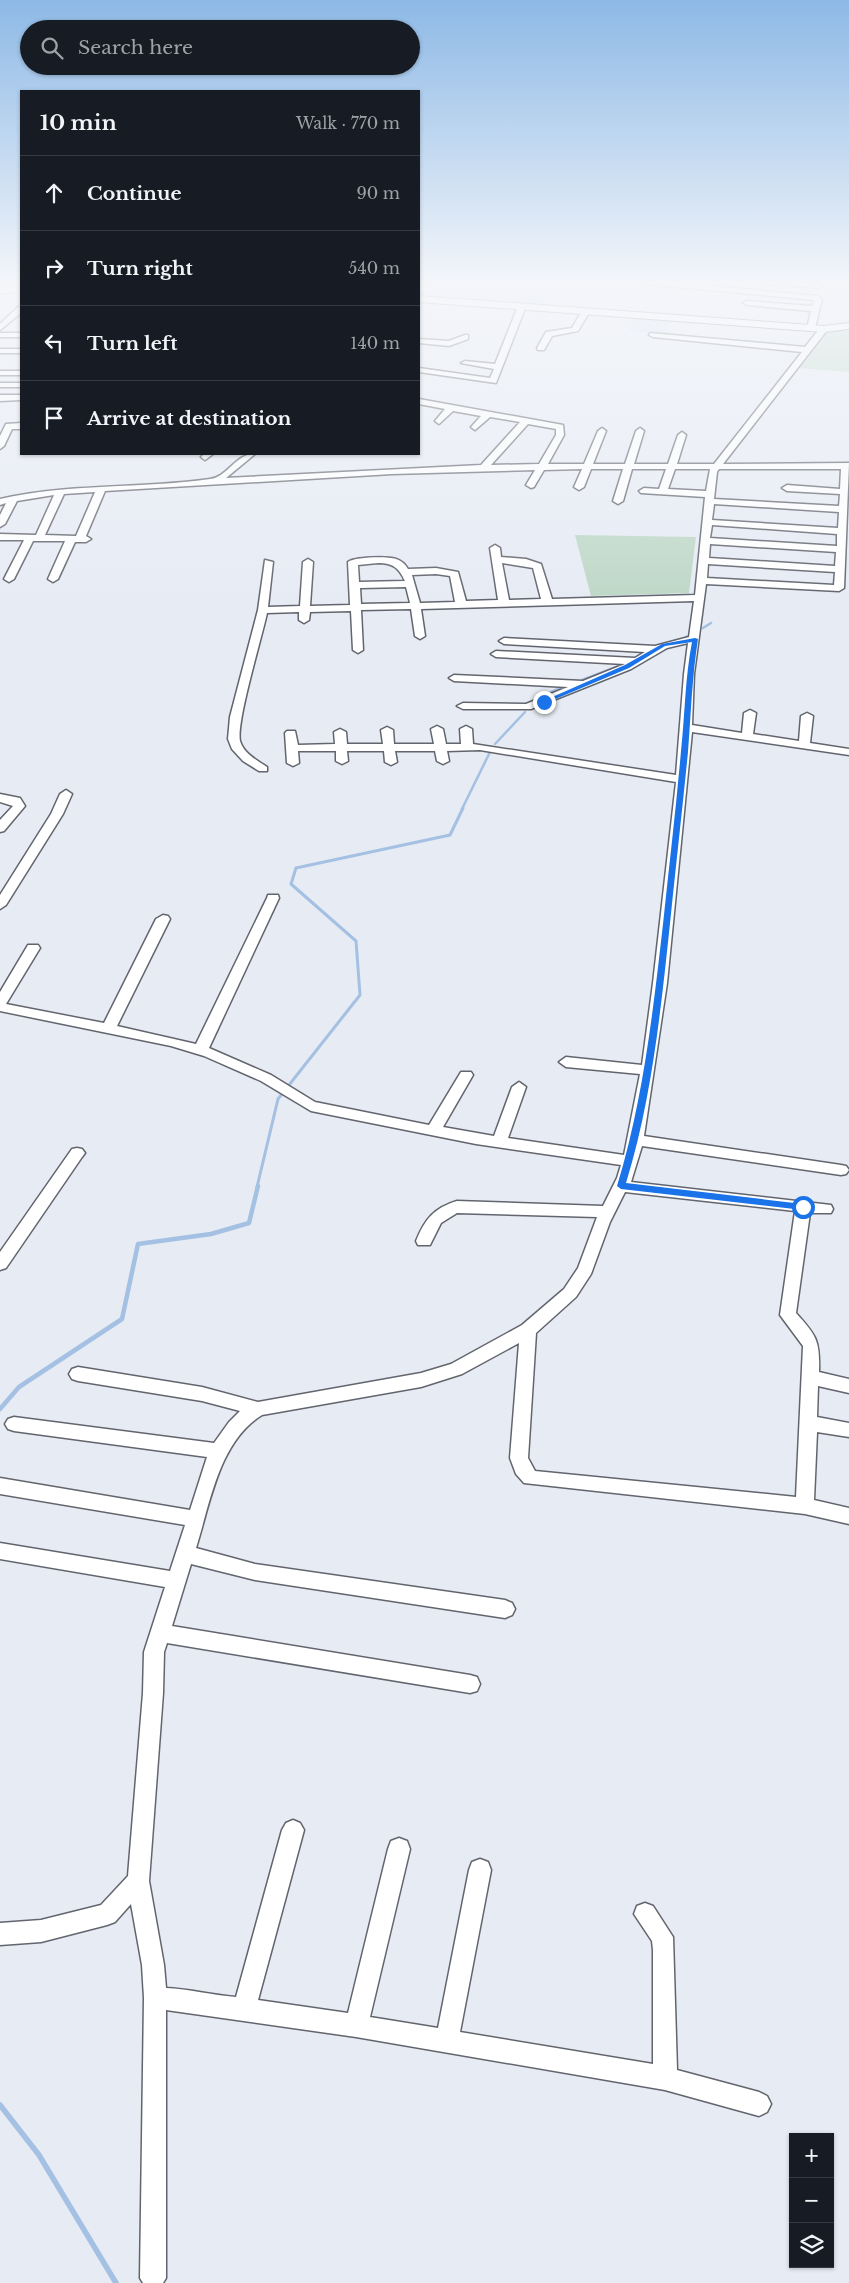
<!DOCTYPE html>
<html lang="en">
<head>
<meta charset="utf-8">
<style>
	body { margin:0; font-family:"Libre Baskerville",serif; background:#242831; color:#f1f3f6 }
	.controls { position:absolute; right:15px; bottom:15px; display:grid; overflow:hidden; border-radius:0px; box-shadow:0 1px 4px #0004 }
	.controls button { width:45px; height:45px; display:grid; place-items:center; padding:0; border:0; border-bottom:1px solid #363941; background:#171b24; color:#f1f3f6; font:25px sans-serif }
	.stop { position:absolute; width:15px; height:15px; margin:-11px; border:4px solid #1a73e8; border-radius:50%; background:#fff }
	.stop.end { background:#1a73e8; border-color:#fff; box-shadow:0 1px 5px #0008 }
	.list { margin:0; padding:0; list-style:none }
	h2 { display:flex; justify-content:space-between; align-items:center; height:65px; margin:0; padding:0 20px; font-size:21px }
	h2 small { font-size:16px; font-weight:400; color:#9ea1a6 }
	.list li { display:grid; grid-template-columns:32px 1fr auto; gap:15px; align-items:center; box-sizing:border-box; height:75px; padding:0 20px; border-top:1px solid #363941 }
	.list b { display:block; font-size:19px; white-space:nowrap }
	.list em { font-size:16px; font-style:normal; color:#9ea1a6 }
	.icon { flex:none; width:28px; height:28px; fill:none; stroke:currentColor; stroke-width:2; stroke-linecap:round; stroke-linejoin:round }
	.map { position:relative; flex:none; width:849px; height:2283px; overflow:hidden }
	.search { position:absolute; background:#171b24; box-shadow:0 1px 4px #0004; left:20px; top:20px; width:400px; height:55px; display:flex; align-items:center; gap:12px; box-sizing:border-box; padding:0 18px; border-radius:28px; color:#9ea1a6; font-size:19px }
	.panel { position:absolute; background:#171b24; box-shadow:0 1px 4px #0004; left:20px; top:90px; width:400px; height:365px; border-radius:0px }
	.map>svg:first-child { display:block }
	.built { fill:#d7deed }
	.green { fill:#bed8c7 }
	.lines { fill:none; stroke-linecap:round; stroke-linejoin:round }
	.stream-far3 { stroke:#a4c0e2; stroke-width:2.5 }
	.stream-far2 { stroke:#a4c0e2; stroke-width:3 }
	.stream-far1 { stroke:#a4c0e2; stroke-width:4.5 }
	.stream { stroke:#a4c0e2; stroke-width:5.5 }
	.minor-casing { stroke:#62656d; stroke-width:3 }
	.secondary-casing { stroke:#62656d; stroke-width:2 }
	.minor { fill:#fff; fill-rule:evenodd }
	.secondary { fill:#fff; fill-rule:evenodd }
	.route { fill:#1a73e8 }
</style>
</head>
<body>
<div class="map">
<svg width="849" height="2283" viewBox="0 0 849 2283">
	<rect width="100%" height="100%" fill="#e7ebf4"/>
	<!-- built -->
	<path class="built" d="M419 281H475L606 291 601 301 551 297 545 308 419 299Z
		M634 318 670 320 666 334 629 331Z"/>
	<!-- green -->
	<path class="green" d="M849 329V372L800 368 829 331Z
		M575 535 696 537 689 593 591 596Z"/>
	<g class="lines">
		<!-- stream-far3 -->
		<path class="stream-far3" d="M703 628 711 623
			M686 637 689 636
			M582 680 627 663
			M534 700 564 686
			M495 744 525 712
			M462 809 491 750"/>
		<!-- stream-far2 -->
		<path class="stream-far2" d="M257 1187 278 1099 360 995 356 941 291 884 296 868 450 835 463 808"/>
		<!-- stream-far1 -->
		<path class="stream-far1" d="M0 1409 19 1387 122 1319 138 1244 211 1234 249 1223 258 1186"/>
		<!-- stream -->
		<path class="stream" d="M0 2105 39 2155 116 2283"/>
		<defs>
			<path id="minor" d="M629 281H655L818 296 822 299 815 328 811 330 807 328 811 311 747 305 743 303 747 301 812 306 814 300 633 283Z
				M751 281 819 284 823 286 819 288 755 283Z
				M519 304 526 306 496 383 419 372V368L490 378 494 369 461 363 465 361 495 364Z
				M18 307H21V313L0 330V324Z
				M583 309 590 311 578 331 552 336 544 350H538L537 348 546 332 572 328Z
				M821 327 828 329 723 464 849 463 844 588 839 591 706 584 694 674 692 725 742 733 744 713 750 710 756 713 753 734 799 741 801 716 807 713 813 716 810 743 849 749V755L692 732 667 983 644 1136 841 1165 846 1166 849 1170 846 1174 841 1175 642 1146 631 1182 831 1205 833 1209 831 1213H810L796 1313C817 1336 820 1341 819 1372L849 1379V1393L818 1386 817 1417 849 1423V1437L817 1432 814 1500 849 1508V1524L805 1514 524 1483 516 1474 510 1458 519 1343 462 1374 421 1387 262 1415C219 1441 210 1504 196 1548L255 1564 505 1600 512 1603 515 1609 512 1615 505 1618 255 1580 191 1564 172 1626 470 1675 477 1677 480 1684 477 1691 470 1693 167 1643 164 1652 163 1693 149 1881 164 1965 166 1988C189 1989 212 1995 236 1997L282 1830 286 1823 293 1820 300 1823 304 1830 258 2000 348 2013 388 1849 391 1841 399 1838 407 1841 410 1849 370 2017 438 2028 469 1870 472 1862 480 1859 488 1862 491 1870 460 2032 653 2064V1950L652 1941 634 1914 637 1906 645 1903 653 1906 673 1937 677 2070 759 2092 767 2096 771 2104 767 2112 759 2116 665 2090 356 2037 166 2010V2278L163 2283H143L140 2278 144 1998 142 1965 131 1904 115 1922 107 1925 41 1942 0 1945V1923L41 1920 101 1905 128 1876 143 1693 144 1652 165 1587 0 1559V1543L170 1571 185 1525 0 1494V1478L190 1510 207 1457 14 1431 8 1429 5 1424 8 1419 14 1417 214 1443 229 1422 240 1411 202 1401 78 1381 72 1379 69 1374 72 1369 78 1367 202 1387 258 1402 421 1373 451 1364 522 1325 564 1289 578 1268 597 1217 457 1213 441 1223 430 1245H418L416 1241C425 1219 434 1208 457 1201L603 1206 617 1178 621 1165 476 1144 311 1111 261 1081 204 1056 171 1046 0 1011V992L28 945H38L40 948 6 1004 104 1023 156 919 163 915 168 916 170 919 117 1026 196 1044 267 898 268 895H278L279 898 209 1048 271 1075 315 1102 429 1125 461 1072H471L473 1075 443 1127 494 1136 512 1087 519 1082 526 1087 508 1138 624 1155 640 1074 566 1067 559 1062 566 1057 642 1065 653 983 676 782 480 750 447 751 449 761 443 764 437 761 435 751H395L397 762 391 765 385 762 384 751H347L348 761 342 764 336 761V751H298L299 763 293 766 287 763 285 733 287 731H295L298 745 335 744 334 732 340 729 346 732 347 744H383L381 730 387 727 393 730 394 744H434L431 729 437 726 443 729 446 744H461L460 729 466 726 472 729 473 744 676 775 684 674 688 643 667 648 631 669 531 709H463L457 706 463 703 526 704 568 687 454 681 449 678 454 675 583 681 625 664 496 657 491 654 496 651 635 658 645 652 504 644 499 641 504 638 655 646 689 637 694 601 421 609 425 636 420 639 415 636 411 609 361 610 363 650 358 653 353 650 351 611 310 612 309 620 304 623 299 620V612L267 613C262 637 236 722 240 741 244 754 257 760 267 767V771H259L243 761 232 749 228 739 230 717 258 610 265 560 273 562 268 607 300 606 303 562 308 559 313 562 310 606 350 605 348 562C354 557 387 556 396 559 402 561 405 564 408 569L436 568 458 572 466 601 498 600 490 548 495 545 500 548 501 557 526 559 541 564 552 599 695 595 705 497 641 493 639 491 644 488 659 489 666 469H632L623 501 618 504 613 501 623 469H591L584 487 579 490 574 487 582 469 544 470 534 487 531 488 526 485 535 470 392 474 105 491 86 536 91 539 86 542H75L58 579 53 582 48 579 65 541H33L14 579 9 582 4 579 24 540H0V534L36 535 54 495 17 501 5 524 0 527V515L6 503 0 505V499C69 483 140 489 210 479 228 477 236 453 255 454L226 478 481 465 520 422 490 417 475 430 471 427 481 416 453 411 439 424 435 421 445 409 419 404V399L563 425 564 435 548 464H584L598 431 602 428 606 431 593 464H625L636 431 640 428 644 431 634 464H668L678 435 682 432 686 435 677 464H714L802 352 653 337 649 335 650 333 805 347ZM528 424 556 429V435L539 464 491 465ZM675 469H710L706 491 668 489ZM719 469H841L840 489 787 485 782 488 787 491 840 494 839 506 714 499 717 472ZM95 492 76 536 45 535 64 494ZM714 504 839 512 838 528 712 520ZM712 525 837 534V546L710 538ZM710 544 836 552 835 566 709 558ZM378 563C393 563 399 568 405 581L359 582 358 565ZM502 563 533 568 541 599 509 600ZM708 564 835 572 834 585 707 578ZM436 574 450 576 455 602 420 603 412 575ZM406 587 410 603 361 604 360 588ZM625 1192 795 1211 780 1315 803 1346 796 1497 535 1471 528 1458 536 1333 576 1297 591 1274 610 1222Z
				M0 333H21V337H0Z
				M465 335H468V339L449 346 419 343V339L449 341Z
				M0 349H21V353H0Z
				M0 371H21V375H0Z
				M0 383H21V387H0Z
				M0 395H21V400L0 401Z
				M21 423V429H12L4 446 0 449V436L6 424Z
				M204 454H213L205 460 201 457Z
				M66 790 72 794 63 814 6 905 0 909V895L51 814 60 794Z
				M0 794 20 798 25 806 4 831 0 832V820L13 806 0 802Z
				M77 1148 82 1149 85 1153 82 1157 6 1268 0 1270V1252L72 1149Z"/>
			<path id="secondary" d="M21 285V291L0 294V288Z
				M419 296 824 326 849 323V329L824 332 419 302Z"/>
		</defs>
		<!-- minor casing -->
		<use href="#minor" class="minor-casing"/>
		<!-- secondary casing -->
		<use href="#secondary" class="secondary-casing"/>
		<!-- minor -->
		<use href="#minor" class="minor"/>
		<!-- secondary -->
		<use href="#secondary" class="secondary"/>
	</g>
	<!-- sky -->
	<linearGradient id="sky" x2="0" y2="1"><stop stop-color="#8db9e6"/><stop offset="0.47" stop-color="#f4f6fa"/><stop offset="1" stop-color="#f4f6fa" stop-opacity="0"/></linearGradient>
	<rect width="849" height="600" fill="url(#sky)"/>
	<!-- route -->
	<path class="route" d="M695 638 698 639C692 677 691 714 688 752 682 813 675 873 669 933 660 1017 651 1102 626 1183L803 1204 807 1207 803 1210 621 1189 617 1186C643 1101 653 1012 663 924 669 867 676 809 681 751 685 714 685 678 692 642L665 646 629 668 546 703 541 702 625 665 662 644Z"/>
</svg>
<div class="controls">
<button>+</button>
<button>−</button>
<button><svg class="icon" aria-label="layers" viewBox="0 0 24 24"><path d="M12 4l9 5-9 5-9-5zM3 14l9 5 9-5"/></svg></button>
</div>
<div class="stop" style="left:803px;top:1207px"></div>
<div class="stop end" style="left:544px;top:702px"></div>
<div class="search"><svg class="icon" aria-label="search" viewBox="0 0 24 24"><circle cx="10" cy="10" r="6"/><path d="M15 15l6 6"/></svg>Search here</div>
<section class="panel">
<h2>10 min<small>Walk · 770 m</small></h2>
<ul class="list">
<li><svg class="icon" aria-label="ahead" viewBox="0 0 24 24"><path d="M12 20V5M6 11l6-6 6 6"/></svg><div><b>Continue</b></div><em>90 m</em></li>
<li><svg class="icon" aria-label="right" viewBox="0 0 24 24"><path d="M7 20v-9h11M14 6l5 5-5 5"/></svg><div><b>Turn right</b></div><em>540 m</em></li>
<li><svg class="icon" aria-label="left" viewBox="0 0 24 24"><path d="M17 20v-9H6M10 6l-5 5 5 5"/></svg><div><b>Turn left</b></div><em>140 m</em></li>
<li><svg class="icon" aria-label="arrive" viewBox="0 0 24 24"><path d="M6 21V4h12l-3 4 3 4H6"/></svg><div><b>Arrive at destination</b></div></li>
</ul>
</section>
</div>
</body>
</html>
